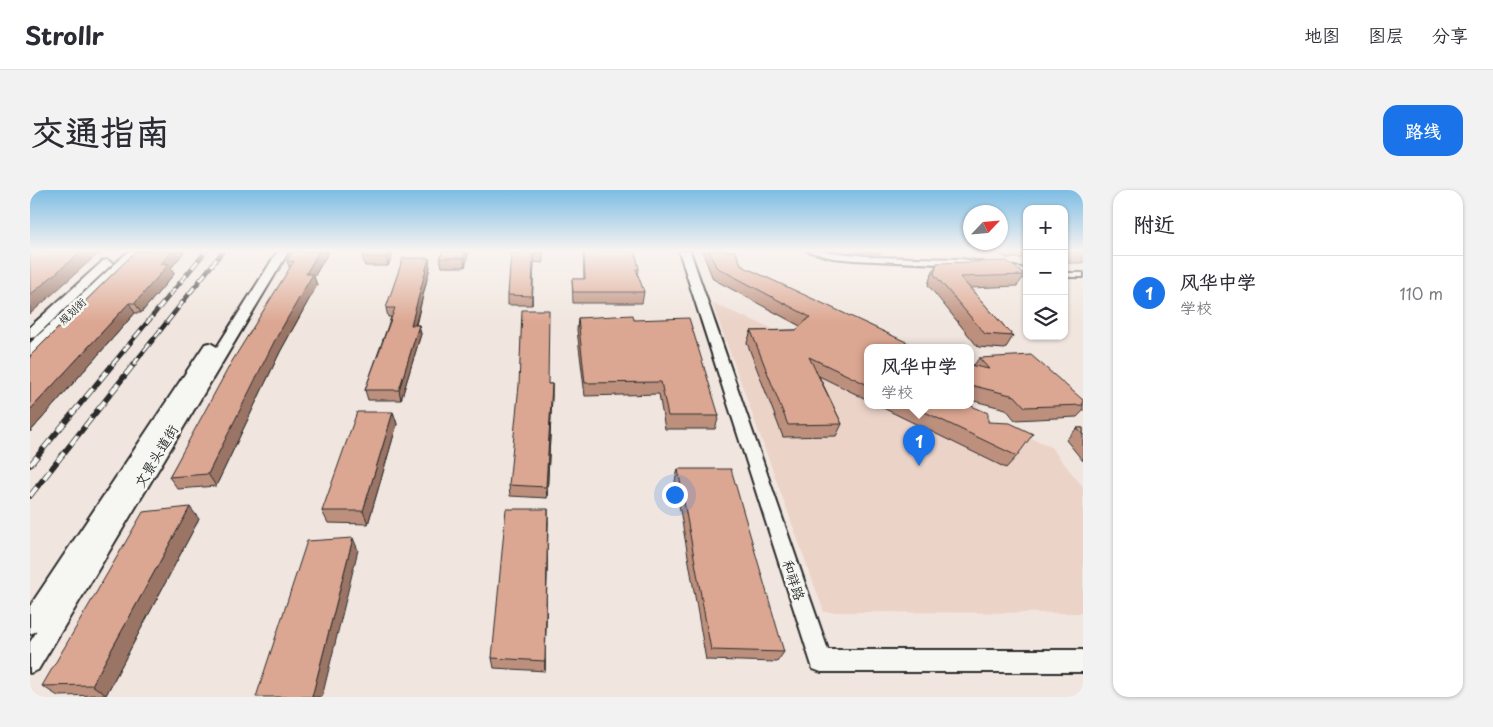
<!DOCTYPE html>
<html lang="zh">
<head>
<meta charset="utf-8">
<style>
	body { margin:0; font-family:"Playpen Sans","LXGW WenKai TC",sans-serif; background:#f2f2f3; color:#2b2b33 }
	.controls { position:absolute; right:15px; top:15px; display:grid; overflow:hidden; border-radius:10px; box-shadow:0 1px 4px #0004 }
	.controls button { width:45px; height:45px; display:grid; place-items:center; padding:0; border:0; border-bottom:1px solid #e1e1e2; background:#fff; color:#2b2b33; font:25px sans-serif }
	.compass { position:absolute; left:933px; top:15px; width:45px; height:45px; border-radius:50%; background:#fff; box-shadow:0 1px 4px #0004; rotate:64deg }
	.you { position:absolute; left:644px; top:304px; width:18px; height:18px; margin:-12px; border:4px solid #fff; border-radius:50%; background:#1a73e8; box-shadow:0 0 0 8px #1a73e833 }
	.badge { display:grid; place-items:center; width:32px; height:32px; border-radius:50%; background:#1a73e8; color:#fff; font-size:16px; font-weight:700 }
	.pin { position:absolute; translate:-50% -41px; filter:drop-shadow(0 1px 2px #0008) }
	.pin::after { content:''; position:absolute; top:26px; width:18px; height:15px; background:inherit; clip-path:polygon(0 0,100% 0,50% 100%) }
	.popup { position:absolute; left:834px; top:154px; width:110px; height:65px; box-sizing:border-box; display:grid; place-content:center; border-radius:10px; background:#fff; filter:drop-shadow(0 1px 4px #0005); font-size:16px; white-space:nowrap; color:#7c7c81 }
	.popup b { font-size:19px; color:#2b2b33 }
	.popup::after { content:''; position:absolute; left:50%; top:100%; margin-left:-10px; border:10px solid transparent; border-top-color:#fff }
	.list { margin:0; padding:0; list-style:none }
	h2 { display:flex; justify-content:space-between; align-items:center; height:65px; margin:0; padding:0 20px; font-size:21px }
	h2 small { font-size:16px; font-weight:400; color:#7c7c81 }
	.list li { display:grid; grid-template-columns:32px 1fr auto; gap:15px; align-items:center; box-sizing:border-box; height:75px; padding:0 20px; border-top:1px solid #e1e1e2 }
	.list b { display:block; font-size:19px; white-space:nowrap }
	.list p { margin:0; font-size:16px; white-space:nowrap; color:#7c7c81 }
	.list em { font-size:16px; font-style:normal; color:#7c7c81 }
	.icon { flex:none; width:28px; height:28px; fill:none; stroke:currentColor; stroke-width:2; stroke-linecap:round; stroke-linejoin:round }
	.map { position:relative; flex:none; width:1053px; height:507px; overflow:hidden; border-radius:15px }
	header { display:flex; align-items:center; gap:30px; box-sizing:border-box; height:70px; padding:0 25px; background:#fff; border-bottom:1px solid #e1e1e2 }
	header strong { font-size:24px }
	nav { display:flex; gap:28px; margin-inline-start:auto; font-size:18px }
	.intro { display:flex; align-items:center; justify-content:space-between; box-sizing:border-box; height:120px; padding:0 30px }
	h1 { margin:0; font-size:35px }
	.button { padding:12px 22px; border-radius:15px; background:#1a73e8; color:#fff; font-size:18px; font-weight:700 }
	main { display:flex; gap:30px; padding:0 30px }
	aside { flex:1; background:#fff; border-radius:15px; box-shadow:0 1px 4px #0004 }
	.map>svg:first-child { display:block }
	.built { fill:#ebd3c8 }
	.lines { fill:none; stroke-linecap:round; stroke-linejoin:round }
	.street-casing { stroke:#2b2b2b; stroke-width:4 }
	.secondary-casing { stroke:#2b2b2b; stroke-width:4 }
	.street { fill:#f6f6f2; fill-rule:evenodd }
	.secondary { fill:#f6f6f2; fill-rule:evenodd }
	.rail-far1-casing { stroke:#2b2b2b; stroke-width:4.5 }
	.rail-casing { stroke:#2b2b2b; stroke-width:5.5 }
	.rail-far1 { stroke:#f6f6f2; stroke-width:3; stroke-dasharray:9; stroke-linecap:butt }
	.rail { stroke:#f6f6f2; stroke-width:4; stroke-dasharray:11; stroke-linecap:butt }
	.wall { fill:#bd907e; stroke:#2b2b2b }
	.shaded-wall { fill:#9a7566; stroke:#2b2b2b }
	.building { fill:#dca792; stroke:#2b2b2b }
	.labels { text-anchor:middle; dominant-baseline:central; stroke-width:5; stroke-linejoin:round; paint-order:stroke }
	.far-street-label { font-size:11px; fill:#2b2b2b; stroke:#f6f6f2 }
	.street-label { font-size:14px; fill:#2b2b2b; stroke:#f6f6f2 }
</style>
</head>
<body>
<header>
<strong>Strollr</strong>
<nav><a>地图</a><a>图层</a><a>分享</a></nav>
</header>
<div class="intro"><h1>交通指南</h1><a class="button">路线</a></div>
<main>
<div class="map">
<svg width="1053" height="507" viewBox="0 0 1053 507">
	<rect width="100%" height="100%" fill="#f1e6df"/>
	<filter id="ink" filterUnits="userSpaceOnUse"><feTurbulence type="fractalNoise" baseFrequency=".02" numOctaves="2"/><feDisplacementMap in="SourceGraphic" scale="10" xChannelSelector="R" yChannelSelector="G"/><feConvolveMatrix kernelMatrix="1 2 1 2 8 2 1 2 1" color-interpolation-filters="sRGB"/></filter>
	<g filter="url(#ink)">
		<!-- built -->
		<path class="built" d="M682 113 838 179V215H923L1020 256 1053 297V423L794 422Z"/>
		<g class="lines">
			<defs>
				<path id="street" d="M777 61H792L845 67 931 69 953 72 957 74 953 76 824 70 803 68Z
					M971 75 997 79V83L971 79Z
					M1034 83H1053V87H1034Z"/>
				<path id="secondary" d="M99 61H111L5 164 0 165V153Z
					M248 61H259L8 480 0 483V452L7 441 0 444V416L175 154 180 153 187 157Z
					M649 61H660L798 460H1053V482H791L783 479Z
					M77 70 83 73 81 75 5 147 0 148V137L73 71Z"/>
			</defs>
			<!-- street casing -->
			<use href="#street" class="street-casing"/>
			<!-- secondary casing -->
			<use href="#secondary" class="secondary-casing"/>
			<!-- street -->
			<use href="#street" class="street"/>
			<!-- secondary -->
			<use href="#secondary" class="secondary"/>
			<defs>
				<path id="rail-far1" d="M82 175 176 61
					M103 175 193 61"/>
				<path id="rail" d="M0 275 83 174
					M0 306 104 174"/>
			</defs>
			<!-- rail-far1 casing -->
			<use href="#rail-far1" class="rail-far1-casing"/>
			<!-- rail casing -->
			<use href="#rail" class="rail-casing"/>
			<!-- rail-far1 -->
			<use href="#rail-far1" class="rail-far1"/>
			<!-- rail -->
			<use href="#rail" class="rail"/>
		</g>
		<!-- wall -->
		<path class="wall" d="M106 61H155L141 78 144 84 111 123H105L0 242V166Z
			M263 61H299L284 87 287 95 250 162 186 296 148 299 139 287 260 79 257 71Z
			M364 61 358 76H335L332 67Z
			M413 61H439L435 77H412L410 68Z
			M513 61V73L504 72 502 115H478V105L489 63Z
			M553 61H605L609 79 608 87 614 102 612 113H543L542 89H554Z
			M672 61H705L712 76 838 157V210L789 186 812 234 806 246 753 247 717 153 721 141 766 140 770 136 683 89Z
			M823 61H851L850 64 825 62Z
			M968 61H997V68H976Z
			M1034 61H1053V73H1034Z
			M907 73 995 85 987 96 940 98 983 146 975 159 948 157 898 95 901 85Z
			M400 77 386 135H389L391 144 371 210H338L335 200 361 127H358L356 118Z
			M548 128 604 130 689 226 685 239H635L629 204 555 206 547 140Z
			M949 168 1053 210V221L1047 227 985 230 976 219 940 210V175H944Z
			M518 194H522V206L517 308 480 306 479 295Z
			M847 215H939L958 232 987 266 976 278Z
			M363 222 367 234 338 334 298 333 292 321Z
			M1047 238H1053V271L1036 250Z
			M648 279 754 462 747 472 676 470 645 291Z
			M169 329 76 505 28 506 12 496Z
			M518 331 515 481 464 478 462 468Z"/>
		<!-- shaded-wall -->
		<path class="shaded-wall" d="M52 61H71L0 124V105Z
			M142 61H155L141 78 144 84 111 123 105 113 131 74Z
			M289 61H299L284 87 287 95 250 162 186 296 178 284 276 84Z
			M359 61H364L358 76 356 67Z
			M436 61H439L435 77 434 68Z
			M503 63 504 72 502 115V106Z
			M399 68 400 77 383 144 381 135Z
			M99 113 105 123 0 242V220Z
			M389 135 391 144 371 210 369 200Z
			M522 194V206L517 308 516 297Z
			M363 222 367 234 338 334 333 321Z
			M160 317 169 329 76 505 62 495Z
			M518 319V331L515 481V471Z
			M323 348 328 360 292 507H282Z"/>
		<!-- building -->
		<path class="building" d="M0 61H52L0 105Z
			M106 61H142L131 74H139L105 113H99L0 220V166Z
			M263 61H289L276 84H283L245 150 178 284 139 287 201 173 264 71H257Z
			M335 61H359L356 67H332Z
			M413 61H436L434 68H410Z
			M489 61H513V64L503 63 502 106 478 105 481 63H489Z
			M554 61H605L609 79H606L614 102H543L542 89H555Z
			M679 61H705L712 76 887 157H838V195L779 167 812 234 758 235 721 141 766 140 780 127 686 77Z
			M1035 61H1053V62H1037Z
			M373 68H399L381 135H389L369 200H335L365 118H356Z
			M977 71 995 85 930 87 983 146 955 144 904 84 907 73Z
			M492 120H519L518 194H522L516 297 479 295 489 195Z
			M603 125 604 130 659 128 689 226H638L631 192 555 193 548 128Z
			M1001 165 1053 210V215L995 217 985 206 940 195V175L959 179 949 168Z
			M880 215H939L958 223V232L980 233 1003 244 987 266Z
			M327 222H363L333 321H292Z
			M1047 238H1053V245Z
			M648 279H701L754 462 681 460Z
			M160 317 62 495 12 496 113 322Z
			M476 319H518L515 471 462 468Z
			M323 348 282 507H226L277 351Z"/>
	</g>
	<!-- sky -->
	<linearGradient id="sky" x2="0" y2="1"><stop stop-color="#7dbde4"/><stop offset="0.46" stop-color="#f9f4f1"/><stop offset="1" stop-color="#f9f4f1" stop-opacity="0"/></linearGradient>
	<rect width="1053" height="132" fill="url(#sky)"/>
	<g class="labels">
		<!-- far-street labels -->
		<g class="far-street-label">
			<text transform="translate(42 121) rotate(-44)">规划街</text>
		</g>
		<!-- street labels -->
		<g class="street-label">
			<text transform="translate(126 266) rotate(-59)">文景头道街</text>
			<text transform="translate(764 390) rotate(72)">和祥路</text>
		</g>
	</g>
</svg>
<div class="controls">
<button>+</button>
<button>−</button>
<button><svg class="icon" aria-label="layers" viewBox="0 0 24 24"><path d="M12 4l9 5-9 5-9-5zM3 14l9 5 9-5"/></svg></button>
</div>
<svg class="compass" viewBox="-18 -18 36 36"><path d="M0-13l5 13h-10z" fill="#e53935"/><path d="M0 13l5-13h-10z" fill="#7c7c81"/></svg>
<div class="you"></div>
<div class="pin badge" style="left:889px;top:276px">1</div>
<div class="popup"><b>风华中学</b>学校</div>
</div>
<aside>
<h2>附近<small></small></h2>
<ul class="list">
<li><span class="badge">1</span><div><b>风华中学</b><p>学校</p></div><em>110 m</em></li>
</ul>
</aside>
</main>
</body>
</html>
